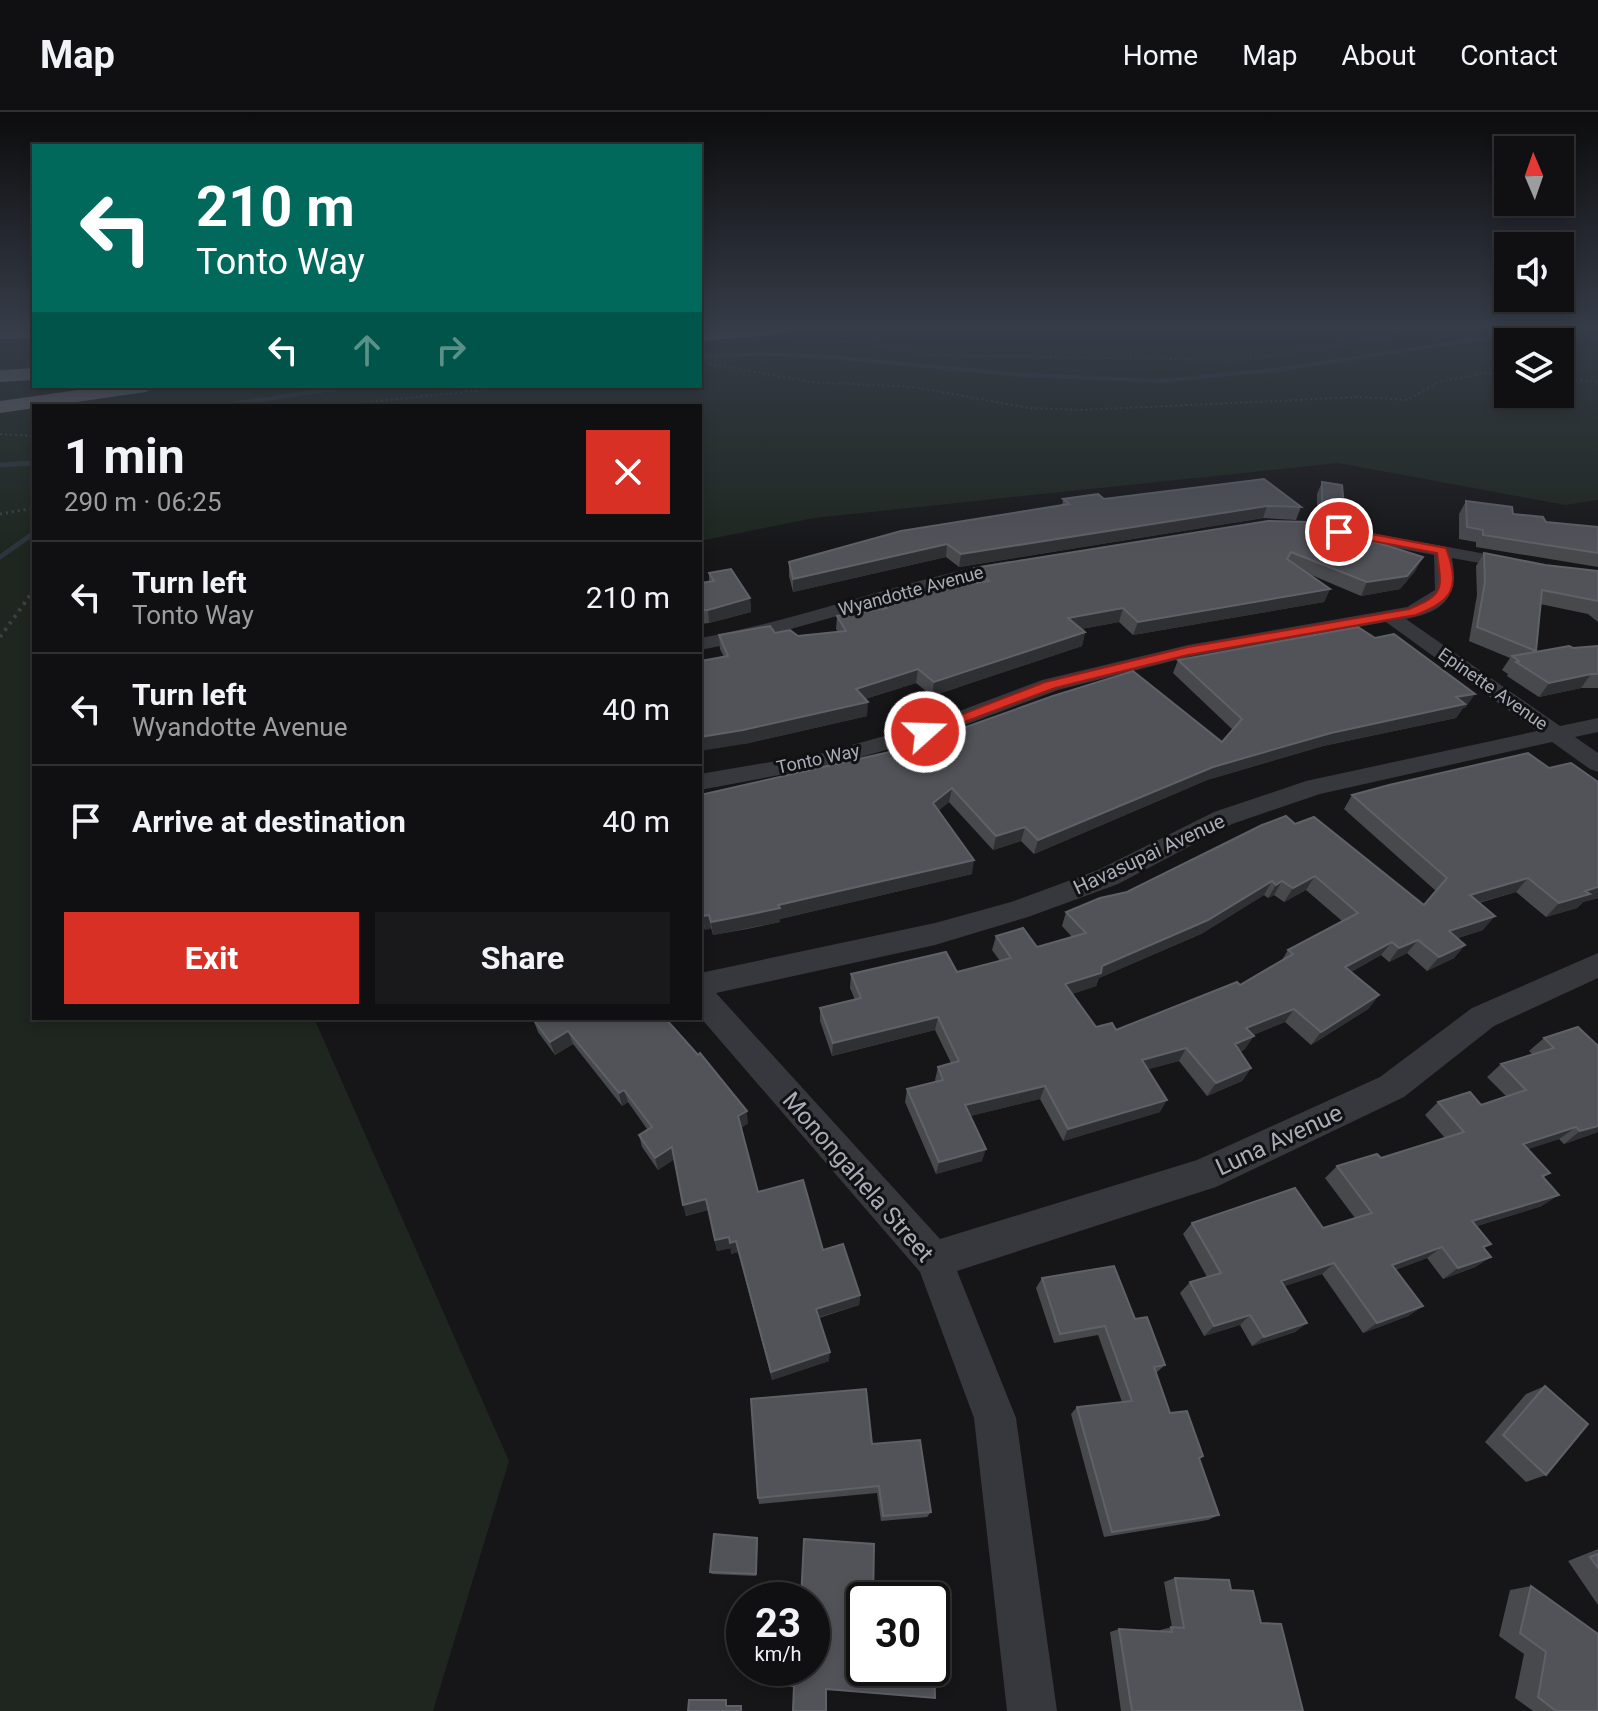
<!DOCTYPE html>
<meta charset="utf-8">
<style>
:root{--surface:#101012;--page:#19191b;--text:#f1f3f6;--muted:#9c9d9f;--line:#303032;--accent:#d93025}
body{margin:0;font-family:Roboto,sans-serif;background:var(--page);color:var(--text);height:100vh;display:flex;flex-direction:column;font-size:30px;white-space:nowrap}
*{box-sizing:border-box;margin:0}
p{font-size:26px;color:var(--muted)}
.icon{flex:none;width:44px;height:44px;fill:none;stroke:currentColor;stroke-width:2;stroke-linecap:round;stroke-linejoin:round}
.map{position:relative;flex:1;overflow:hidden}
.panel{position:absolute;left:32px;top:292px;width:670px;height:616px;display:flex;flex-direction:column;background:var(--surface);border-radius:0px;box-shadow:0 4px 12px #0003,0 0 0 2px var(--line)}
.panel>*{flex:none}
.hud{position:absolute;left:32px;top:32px;width:670px;height:244px;border-radius:0px;box-shadow:0 4px 12px #0003,0 0 0 2px var(--line);background:#00695c;color:#fff;overflow:hidden}
.needle{width:52px;rotate:358deg}
.tools{position:absolute;left:1494px;top:24px;display:grid;gap:16px}
.tools a{display:grid;place-items:center;width:80px;height:80px;border-radius:0px;background:var(--surface);box-shadow:0 4px 12px #0003,0 0 0 2px var(--line);font-size:40px}
.speed{position:absolute;left:726px;top:1470px;display:flex;gap:16px;font-size:40px;font-weight:700;text-align:center}
.speed>*{display:grid;place-content:center;width:104px;height:104px;border-radius:50%;background:var(--surface);box-shadow:0 4px 12px #0003,0 0 0 2px var(--line);line-height:1}
.speed small{font-size:20px;font-weight:400}
.speed .limit{border:4px solid #111;border-radius:12px;background:#fff;color:#111}
.pin{position:absolute;display:grid;place-items:center;width:68px;height:68px;color:#fff;margin:-34px;border:4px solid #fff;border-radius:50%;box-shadow:0 2px 8px #0007}
.me{position:absolute;width:88px;margin:-44px;rotate:70deg;stroke-linejoin:round;filter:drop-shadow(0 0 6px #0008)}
.turn{display:flex;align-items:center;gap:28px;height:168px;padding:0 32px;font-size:36px}
.turn .icon{width:104px;height:104px;stroke-width:2.5}
.turn b{display:block;font-size:56px;line-height:68px}
.lanes{display:flex;align-items:center;height:76px;padding:0 32px;background:#0003;justify-content:center;gap:40px;direction:ltr}
.lanes .off{opacity:.35}
.round{display:grid;place-items:center;flex:none;width:84px;height:84px;border-radius:0px;background:var(--page)}
.headline{display:flex;align-items:center;justify-content:space-between;height:136px;padding:0 32px}
h1{font-size:48px;font-weight:700;line-height:60px}
.action{display:flex;gap:16px;margin-top:auto;padding:16px 32px}
.action a{flex:1;height:92px;border-radius:0px;background:var(--accent);color:#fff;font-size:32px;font-weight:700;line-height:92px;text-align:center}
.action a+a{background:var(--page);color:var(--text)}
ul{padding:0;list-style:none}
li{display:flex;align-items:center;gap:24px;height:112px;padding:0 32px;border-top:2px solid var(--line)}
li div{flex:1}
li b{display:block;font-size:30px}
li em{font-style:normal}
header{display:flex;align-items:center;gap:48px;box-sizing:border-box;height:112px;padding:0 40px;background:var(--surface);border-bottom:2px solid var(--line)}
header strong{font-size:38px}
nav{display:flex;gap:44px;margin-inline-start:auto;font-size:28px}
.map>svg:first-child{display:block}
</style>
<header>
<strong>Map</strong>
<nav><a>Home</a><a>Map</a><a>About</a><a>Contact</a></nav>
</header>
<div class="map">
<svg width="1598" height="1599" viewBox="0 0 1598 1599">
<rect width="100%" height="100%" fill="#161618"/>
<!-- green -->
<path fill="#1e261f" fill-rule="evenodd" d="M0 217H34V274H700V217H1598V388L1565 393 1338 351 814 406 700 429V294H34V906H314L509 1349 433 1599H0ZM1508 230H1560V282H1508Z"/>
<g fill="none" stroke-linecap="round" stroke-linejoin="round">
<!-- stream-far1 -->
<g stroke="#2c353c" stroke-width="4">
<path d="M700 245 759 242 832 245 1022 263 1164 269 1273 258 1549 217"/>
<path d="M217 294 355 274"/>
</g>
<!-- stream -->
<g stroke="#2c353c" stroke-width="5">
<path d="M0 353 34 351"/>
<path d="M0 445 34 421"/>
</g>
<!-- path-far2 -->
<g stroke="#3d3f44" stroke-width="2" stroke-dasharray="2 3" stroke-linecap="butt">
<path d="M796 230 858 229 930 243 1239 248 1332 235 1414 217"/>
<path d="M723 240 711 252 811 270 914 275 1029 296 1080 298 1360 285 1407 288 1439 270 1485 261 1508 262"/>
<path d="M1560 267 1598 270"/>
<path d="M331 294 521 274"/>
<path d="M0 322 34 324"/>
</g>
<!-- path-far1 -->
<path stroke="#3d3f44" stroke-width="3" stroke-dasharray="2 4" stroke-linecap="butt" d="M0 402 34 396"/>
<!-- path -->
<path stroke="#3d3f44" stroke-width="4" stroke-dasharray="3 5" stroke-linecap="butt" d="M0 525 34 478"/>
<!-- minor -->
<g fill="#37383d" fill-rule="evenodd">
<path d="M1312 410 1524 449 1527 453 1518 458 1452 446C1459 485 1444 500 1406 507L1560 614 1598 606V620L1575 625 1598 641V660L1590 657 1552 630 1320 682 1232 712 1118 772 1028 805 935 833 716 881 940 1127 1197 1048 1380 965 1472 896 1598 841V866L1494 914 1404 985 1216 1075 957 1159 1016 1306 1057 1599H1007L974 1306 920 1160 700 905V861L935 811 1011 790 1098 758 1214 700 1306 669 1537 619 1386 510 1188 545 1058 578 933 625 832 653 700 678V662L823 641 917 615 1042 568 1188 533 1407 495 1435 478 1434 443 1306 419 1303 415Z"/>
<path d="M1009 449 1015 450 1018 454 1015 458 977 465 751 528 700 538V526C805 507 904 467 1009 449Z"/>
</g>
<!-- highway -->
<g fill="#63666e" fill-rule="evenodd">
<path d="M0 217H34V226L0 227Z"/>
<path d="M790 217 782 222 700 229V219Z"/>
<path d="M34 256V268L0 270V258Z"/>
<path d="M106 274H155L146 280 0 301V289Z"/>
</g>
</g>
<!-- wall -->
<g fill="#47494d" fill-rule="evenodd">
<path d="M1322 370 1344 394 1338 407 1317 403V382Z"/>
<path d="M1063 387 1301 395 1296 408 1263 406 959 455 946 445 793 480 789 464V450L1062 393Z"/>
<path d="M1466 389 1546 410 1598 415V455L1476 435V430L1459 427V402Z"/>
<path d="M1268 409 1416 458 1400 477 1361 484 1309 462 1330 477 1324 490 1133 523 1119 510 1081 517 1085 520 1082 534 932 584 916 571 865 587 867 604 744 632 724 545 720 537 719 523 775 521 798 524 838 520 836 517 837 504 879 497 880 486 975 471 973 469 975 456Z"/>
<path d="M1484 441 1545 453 1598 459V510L1588 502 1540 492 1535 540 1598 534V576H1581L1539 585 1507 564 1508 562 1502 558 1510 546 1469 529 1477 483 1476 454Z"/>
<path d="M709 461 750 486 751 500 709 511 700 512V471L709 470Z"/>
<path d="M1178 548 1466 595 1463 596 1456 606 1323 634 1207 668 1034 742 1021 729 993 738 949 690 939 698 972 762 780 807V810L747 817 713 823 711 816 705 818 700 801V683L1222 630 1233 618 1173 561Z"/>
<path d="M1549 656 1598 670V786L1583 790 1577 796 1546 805 1516 780 1479 791 1483 818 1458 826 1465 833 1454 846 1427 859 1407 841 1389 850 1381 843 1351 860 1379 883 1368 897 1311 933 1285 910 1253 923 1245 937 1240 940 1251 956 1242 969 1207 984 1179 949 1148 957 1160 1000 1063 1029 1040 987 970 1004 982 1049 936 1062 905 990 907 977 936 970 935 968 938 955 951 951 935 918 832 944 820 909V896L855 888 850 876 851 862 957 860 1000 849 992 838 996 824 1037 835 1072 825 1062 814 1066 800 1127 780 1295 712 1424 793 1436 779 1344 697 1352 683ZM1306 778 1342 809 1288 838 1282 848 1240 873 1116 918 1096 915 1072 882 1096 874 1099 866 1201 822 1264 783 1268 786 1274 783 1284 790Z"/>
<path d="M665 906 748 1011 741 1016 758 1080 823 1138 860 1183 859 1193 819 1206 829 1249 772 1268 738 1140 731 1142V1136L717 1139 708 1098 686 1104 674 1047 658 1058 642 1035 639 1023 647 1017 628 990 622 994 573 932 555 943 538 920 533 907Z"/>
<path d="M1578 915 1598 1020 1564 1032 1559 1027 1528 1037 1550 1061 1543 1066 1542 1094 1477 1114 1491 1132 1484 1136 1491 1145 1475 1155 1443 1167 1427 1146 1395 1158 1423 1194 1408 1204 1363 1221 1322 1162 1284 1174 1307 1211 1295 1220 1252 1234 1240 1213 1204 1224 1180 1181 1190 1170 1207 1165 1183 1122 1192 1111 1323 1116 1355 1106 1325 1066 1337 1054 1381 1046 1445 1026 1425 1003 1438 990 1481 993 1506 984 1487 965 1501 952 1532 942 1529 939 1544 926Z"/>
<path d="M1042 1166 1135 1207 1165 1253 1156 1261 1170 1301 1199 1347 1219 1403 1208 1408 1104 1425 1071 1302 1077 1295 1122 1290 1098 1223 1054 1231 1036 1176Z"/>
<path d="M1545 1274 1546 1363 1526 1370 1485 1330 1526 1282Z"/>
<path d="M872 1332 931 1400 927 1405 881 1409 877 1381 759 1392 758 1386Z"/>
<path d="M758 1428 756 1464 712 1462 710 1460Z"/>
<path d="M1598 1437V1493L1568 1449Z"/>
<path d="M1175 1466 1231 1478 1261 1511 1303 1599H1121L1110 1520 1119 1517 1161 1520 1160 1518 1172 1515 1164 1470Z"/>
<path d="M1531 1474 1598 1599H1533L1515 1586 1524 1542 1499 1524 1510 1478Z"/>
<path d="M864 1488 935 1586 782 1574 781 1573Z"/>
</g>
<!-- shaded-wall -->
<g fill="#2f3033">
<path d="M1267 394 1263 406 959 455 961 442Z"/>
<path d="M947 432 946 445 793 480V467Z"/>
<path d="M1423 445 1416 458 1400 477 1361 484 1367 470Z"/>
<path d="M1330 477 1324 490 1133 523 1138 510Z"/>
<path d="M750 486 751 500 709 511 708 498Z"/>
<path d="M1123 496 1119 510 1065 520 1068 506Z"/>
<path d="M1085 520 1082 534 932 584 934 570Z"/>
<path d="M918 557 916 571 855 590 856 577Z"/>
<path d="M1591 562 1581 576 1539 585 1549 571Z"/>
<path d="M1475 582 1466 595 1463 596 1456 606 1323 634 1207 668 1034 742 1038 728 1213 655 1456 585Z"/>
<path d="M868 590 867 604 744 632 700 639V625Z"/>
<path d="M952 676 949 690 931 704 933 691Z"/>
<path d="M1025 715 1021 729 993 738 996 724Z"/>
<path d="M974 748 972 762 780 807V810L713 823 711 810Z"/>
<path d="M1315 764 1306 778 1284 790 1293 776Z"/>
<path d="M1528 766 1516 780 1458 796 1470 783Z"/>
<path d="M1272 769 1264 783 1201 822 1099 866 1096 874 1061 886 1065 872Z"/>
<path d="M1282 769 1274 783 1268 786 1276 773Z"/>
<path d="M1598 775V786L1583 790 1577 796 1546 805 1559 791 1585 779Z"/>
<path d="M709 803 711 816 705 818 703 804Z"/>
<path d="M1495 804 1483 818 1437 833 1449 819Z"/>
<path d="M1418 828 1407 841 1389 850 1399 836Z"/>
<path d="M1392 830 1381 843 1335 869 1345 855Z"/>
<path d="M1465 833 1454 846 1427 859 1439 845Z"/>
<path d="M1379 883 1368 897 1311 933 1321 920Z"/>
<path d="M1294 897 1285 910 1238 929 1246 916Z"/>
<path d="M938 905 935 918 832 944 833 931Z"/>
<path d="M568 919 573 932 555 943 550 930Z"/>
<path d="M1254 924 1245 937 1227 945 1235 932Z"/>
<path d="M1186 936 1179 949 1135 961 1142 948Z"/>
<path d="M1251 956 1242 969 1207 984 1216 971Z"/>
<path d="M1045 974 1040 987 962 1006 965 993Z"/>
<path d="M624 978 628 990 622 994 619 981Z"/>
<path d="M1167 988 1160 1000 1063 1029 1068 1017Z"/>
<path d="M747 999 748 1011 740 1017 738 1004Z"/>
<path d="M1598 1014V1020L1564 1032 1580 1019Z"/>
<path d="M1576 1015 1559 1027 1507 1044 1523 1032Z"/>
<path d="M672 1035 675 1047 658 1058 655 1046Z"/>
<path d="M986 1037 982 1049 936 1062 939 1050Z"/>
<path d="M1559 1083 1542 1094 1457 1120 1472 1109Z"/>
<path d="M706 1087 708 1098 686 1104 683 1093Z"/>
<path d="M729 1125 731 1136 717 1139 715 1128Z"/>
<path d="M736 1129 738 1140 731 1142 730 1131Z"/>
<path d="M1442 1135 1427 1146 1378 1164 1392 1153Z"/>
<path d="M1491 1145 1475 1155 1443 1167 1458 1156Z"/>
<path d="M1334 1151 1322 1162 1270 1179 1281 1169Z"/>
<path d="M860 1183 859 1193 816 1206V1197Z"/>
<path d="M1423 1194 1408 1204 1363 1221 1377 1211Z"/>
<path d="M1250 1203 1240 1213 1204 1224 1214 1214Z"/>
<path d="M1307 1211 1295 1220 1252 1234 1264 1225Z"/>
<path d="M830 1240 829 1249 772 1268 771 1260Z"/>
</g>
<!-- building -->
<g fill="#525359" stroke="#5f6168" stroke-width="2" fill-rule="evenodd">
<path d="M1264 367 1301 395 1267 394 961 442 947 432 793 467 789 450 901 419 1069 392 1063 387 1098 382 1104 387Z"/>
<path d="M1322 370 1342 373 1344 394 1322 391Z"/>
<path d="M1466 389 1512 395 1513 402 1543 405 1546 410 1598 415V441L1483 423V418L1467 415Z"/>
<path d="M1268 409 1312 410 1423 445 1407 464 1367 470 1291 440 1287 447 1330 477 1138 510 1123 496 1068 506 1085 520 934 570 918 557 856 577 868 590 743 618 700 625V549L728 544 719 523 770 514 775 521 790 518 798 524 846 519 837 504 887 496 880 486 989 469 975 456 980 455Z"/>
<path d="M1484 441 1545 453 1598 459V489L1542 478 1536 539 1477 515 1485 470Z"/>
<path d="M731 457 750 486 708 498H700V471L714 469 709 461Z"/>
<path d="M1358 515 1375 526 1394 522 1475 582 1456 585 1465 592 1331 621 1213 655 1038 728 1025 715 996 724 952 676 933 691 974 748 778 793 780 796 747 803 711 810 709 803 703 804 700 794V683L907 636 1053 584 1133 559 1222 630 1242 607 1178 548Z"/>
<path d="M1569 534 1573 536 1598 534V562H1591L1549 571 1516 550 1519 549 1512 544Z"/>
<path d="M1528 641 1549 656 1571 651 1598 670V775L1585 779 1590 782 1559 791 1528 766 1470 783 1495 804 1449 819 1465 833 1439 845 1418 828 1399 836 1392 830 1345 855 1379 883 1321 920 1294 897 1246 916 1254 924 1235 932 1251 956 1216 971 1186 936 1142 948 1167 988 1068 1017 1045 974 965 993 986 1037 939 1050 907 977 943 968 938 955 959 949 938 905 833 931 820 896 861 886 851 862 946 840 957 860 1011 846 996 824 1023 816 1037 835 1086 821 1066 800 1100 786 1127 780 1262 713 1286 704 1295 712 1314 705 1424 793 1447 766 1352 683 1389 673ZM1315 764 1358 801 1288 838 1293 842 1240 873 1237 870 1116 918 1112 911 1096 915 1065 872 1101 861 1102 854 1208 808 1272 769 1276 773 1282 769 1293 776Z"/>
<path d="M534 906H665L698 943 700 941 747 999 738 1004 758 1080 803 1068 823 1138 843 1132 860 1183 816 1197 830 1240 771 1260 736 1129 730 1131 729 1125 715 1128 706 1087 683 1093 672 1035 655 1046 639 1023 652 1015 624 978 619 981 568 919 550 930 533 907Z"/>
<path d="M1578 915 1598 934V1014L1580 1019 1576 1015 1523 1032 1550 1061 1542 1064 1559 1083 1472 1109 1491 1132 1483 1135 1491 1145 1458 1156 1442 1135 1392 1153 1423 1194 1377 1211 1334 1151 1281 1169 1307 1211 1264 1225 1250 1203 1214 1214 1190 1170 1221 1161 1192 1111 1295 1076 1323 1116 1372 1101 1337 1054 1377 1042 1381 1046 1464 1020 1438 990 1470 980 1481 993 1526 978 1501 952 1554 936 1544 926Z"/>
<path d="M1114 1154 1135 1207 1147 1205 1165 1253 1154 1255 1170 1301 1187 1299 1203 1344 1199 1346 1219 1403 1112 1420 1077 1295 1132 1289 1105 1214 1060 1222 1042 1166Z"/>
<path d="M1545 1274 1588 1312 1546 1363 1503 1323Z"/>
<path d="M866 1277 872 1332 920 1328 931 1400 883 1404 879 1374 758 1386 751 1287Z"/>
<path d="M714 1422 757 1426 756 1462 710 1460Z"/>
<path d="M804 1427 874 1432 873 1488H864V1556H932L933 1501 935 1586 826 1577V1599H793L794 1574 781 1573 782 1556H812V1488H801Z"/>
<path d="M1598 1442V1456L1590 1445Z"/>
<path d="M1175 1466 1229 1468 1231 1478 1253 1479 1261 1511 1281 1512 1303 1599H1132L1119 1517 1172 1520 1171 1515 1184 1516Z"/>
<path d="M1531 1474 1598 1522V1599H1556L1538 1585 1546 1540 1520 1521Z"/>
<path d="M689 1588H726V1594H741V1599H688Z"/>
</g>
<!-- sky -->
<linearGradient id="sky" x2="0" y2="1"><stop stop-color="#0c0c0d"/><stop offset="0.49" stop-color="#363c48"/><stop offset="1" stop-color="#363c48" stop-opacity="0"/></linearGradient>
<rect width="1598" height="441" fill="url(#sky)"/>
<!-- route -->
<path fill="#d93025" stroke="#8d1f18" stroke-width="2" d="M1339 416 1446 436C1461 476 1453 488 1416 503L1188 543 1055 576 930 623 925 624 917 620 1045 570 1188 535 1409 497C1445 482 1442 478 1437 441L1335 422V417Z"/>
<g text-anchor="middle" stroke-width="6" stroke-linejoin="round" paint-order="stroke">
<!-- far-street labels -->
<g font-size="18" fill="#a8adb8" stroke="#111113">
<text transform="translate(911 479) rotate(-15)" y="6">Wyandotte Avenue</text>
<text transform="translate(1493 577) rotate(35)" y="6">Epinette Avenue</text>
<text transform="translate(818 647) rotate(-12)" y="6">Tonto Way</text>
</g>
<!-- street labels -->
<g font-size="20" fill="#a8adb8" stroke="#111113">
<text transform="translate(1149 742) rotate(-25)" y="7">Havasupai Avenue</text>
</g>
<!-- near-street labels -->
<g font-size="24" fill="#a8adb8" stroke="#111113">
<text transform="translate(1279 1028) rotate(-25)" y="8">Luna Avenue</text>
<text transform="translate(858 1065) rotate(49)" y="8">Monongahela Street</text>
</g>
</g>
</svg>
<div class="tools">
<a><svg class="needle" viewBox="-14 -14 28 28"><path d="M0-13l5 13h-10z" fill="#e53935"/><path d="M0 13l5-13h-10z" fill="#9c9d9f"/></svg></a>
<a><svg class="icon" aria-label="sound" viewBox="0 0 24 24"><path d="M4 9h4l5-4v14l-5-4H4zM17 9q2 3 0 6"/></svg></a>
<a><svg class="icon" aria-label="layers" viewBox="0 0 24 24"><path d="M12 4l9 5-9 5-9-5zM3 14l9 5 9-5"/></svg></a>
</div>
<div class="speed"><div>23<small>km/h</small></div><div class="limit">30</div></div>
<div class="pin" style="left:1339px;top:420px;background:#d93025"><svg class="icon" aria-label="arrive" viewBox="0 0 24 24"><path d="M6 21V4h12l-3 4 3 4H6"/></svg></div>
<svg class="me" style="left:925px;top:620px" viewBox="-20 -20 40 40"><circle r="17" fill="#d93025" stroke="#fff" stroke-width="3"/><path d="M0-11L8 9 0 5-8 9z" fill="#fff"/></svg>
<div class="hud">
<div class="turn"><svg class="icon" aria-label="left" viewBox="0 0 24 24"><path d="M17 20v-9H6M10 6l-5 5 5 5"/></svg><div><b>210 m</b>Tonto Way</div></div>
<div class="lanes"><svg class="icon" aria-label="left" viewBox="0 0 24 24"><path d="M17 20v-9H6M10 6l-5 5 5 5"/></svg><svg class="icon off" aria-label="ahead" viewBox="0 0 24 24"><path d="M12 20V5M6 11l6-6 6 6"/></svg><svg class="icon off" aria-label="right" viewBox="0 0 24 24"><path d="M7 20v-9h11M14 6l5 5-5 5"/></svg></div>
</div>
<section class="panel">
<div class="headline"><div><h1>1 min</h1><p>290 m · 06:25</p></div><a class="round" style="background:#d93025;color:#fff"><svg class="icon" aria-label="close" viewBox="0 0 24 24"><path d="M6 6l12 12M18 6L6 18"/></svg></a></div>
<ul>
<li><svg class="icon" aria-label="left" viewBox="0 0 24 24"><path d="M17 20v-9H6M10 6l-5 5 5 5"/></svg><div><b>Turn left</b><p>Tonto Way</p></div><em>210 m</em></li>
<li><svg class="icon" aria-label="left" viewBox="0 0 24 24"><path d="M17 20v-9H6M10 6l-5 5 5 5"/></svg><div><b>Turn left</b><p>Wyandotte Avenue</p></div><em>40 m</em></li>
<li><svg class="icon" aria-label="arrive" viewBox="0 0 24 24"><path d="M6 21V4h12l-3 4 3 4H6"/></svg><div><b>Arrive at destination</b></div><em>40 m</em></li>
</ul>
<div class="action"><a>Exit</a><a>Share</a></div>
</section>
</div>
